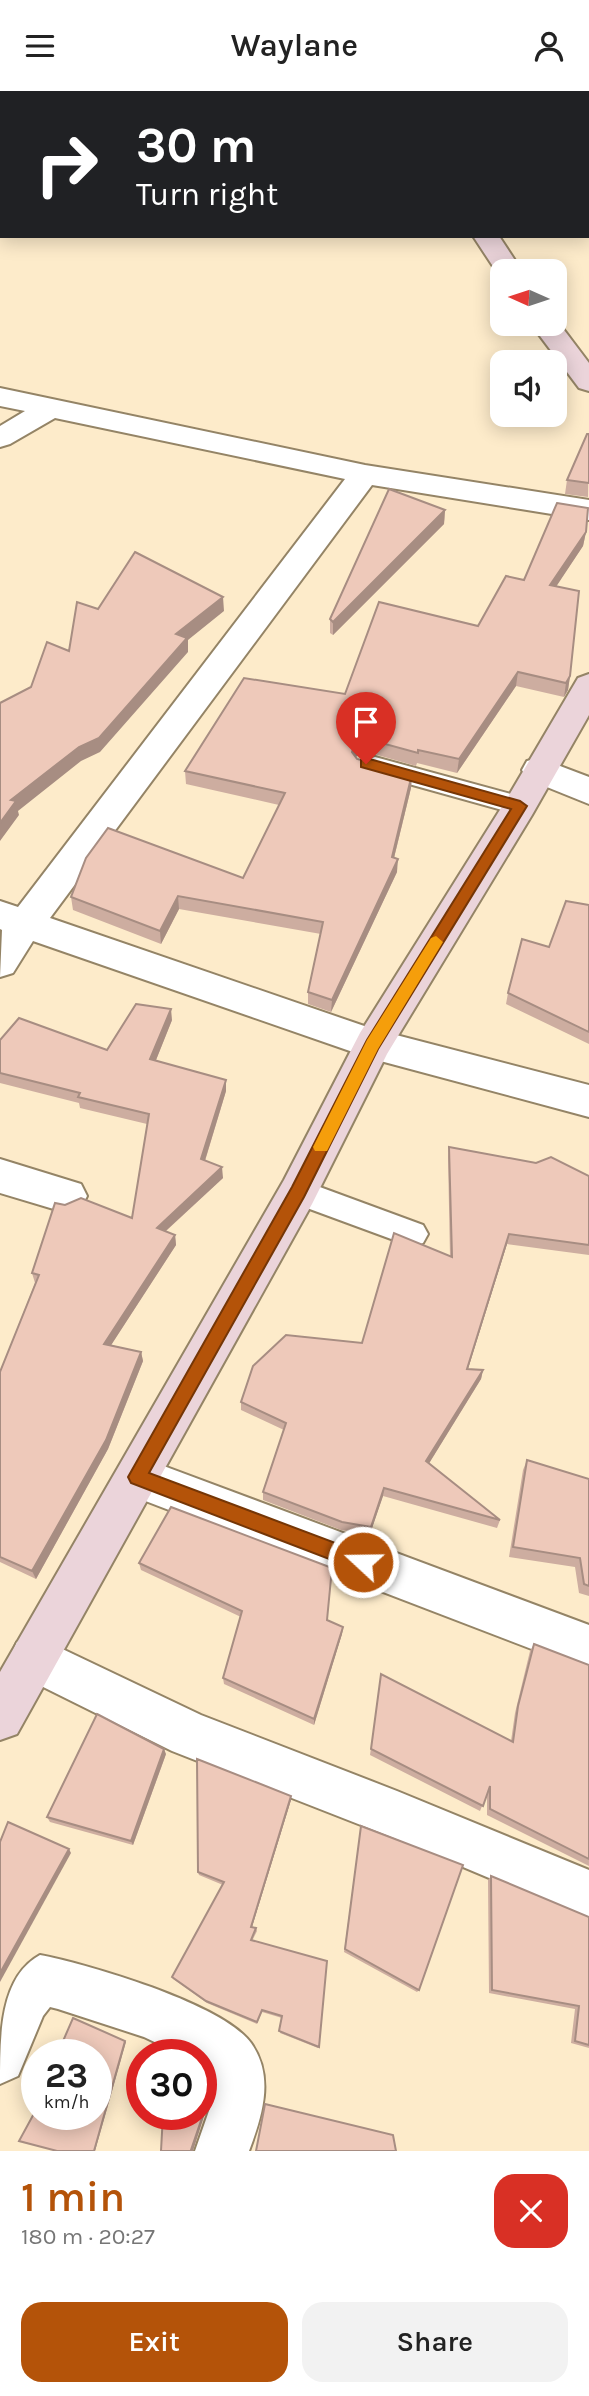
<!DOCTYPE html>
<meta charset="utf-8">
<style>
:root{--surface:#fff;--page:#f2f2f2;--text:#222;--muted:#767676;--accent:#b45309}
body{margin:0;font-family:Karla,sans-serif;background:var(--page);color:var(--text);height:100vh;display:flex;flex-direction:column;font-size:26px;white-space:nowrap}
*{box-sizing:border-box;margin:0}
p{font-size:23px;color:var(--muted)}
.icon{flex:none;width:38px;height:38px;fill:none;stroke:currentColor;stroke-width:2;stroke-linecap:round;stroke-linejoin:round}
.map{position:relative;height:2060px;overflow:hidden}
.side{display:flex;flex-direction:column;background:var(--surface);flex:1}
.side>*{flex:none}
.top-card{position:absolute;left:0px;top:0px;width:590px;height:147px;box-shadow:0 4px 18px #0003;background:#202124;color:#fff;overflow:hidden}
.needle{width:46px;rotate:273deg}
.controls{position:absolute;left:490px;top:168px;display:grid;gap:14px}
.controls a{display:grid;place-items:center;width:77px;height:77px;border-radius:14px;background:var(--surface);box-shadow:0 4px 18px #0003;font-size:35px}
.speed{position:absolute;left:21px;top:1948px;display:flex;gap:14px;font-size:35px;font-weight:700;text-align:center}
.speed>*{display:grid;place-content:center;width:91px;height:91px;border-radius:50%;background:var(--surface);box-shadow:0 4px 18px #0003;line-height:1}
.speed small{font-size:18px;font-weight:400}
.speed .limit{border:10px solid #d22;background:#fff;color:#111}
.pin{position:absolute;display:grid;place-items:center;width:60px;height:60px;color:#fff;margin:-72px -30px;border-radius:50% 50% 50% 0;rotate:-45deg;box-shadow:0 0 7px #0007}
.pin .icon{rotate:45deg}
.me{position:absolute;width:77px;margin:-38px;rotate:291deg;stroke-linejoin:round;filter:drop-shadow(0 0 5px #0008)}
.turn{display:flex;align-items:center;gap:24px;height:147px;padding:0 21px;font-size:32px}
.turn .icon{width:91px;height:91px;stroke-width:2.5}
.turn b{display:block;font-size:49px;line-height:60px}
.round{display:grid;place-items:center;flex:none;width:74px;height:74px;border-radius:21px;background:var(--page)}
.overview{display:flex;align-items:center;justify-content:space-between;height:119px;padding:0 21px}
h1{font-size:42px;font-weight:600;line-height:52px;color:var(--accent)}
.action{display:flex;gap:14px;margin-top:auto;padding:14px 21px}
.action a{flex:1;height:80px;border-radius:21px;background:var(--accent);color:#fff;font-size:28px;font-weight:600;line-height:80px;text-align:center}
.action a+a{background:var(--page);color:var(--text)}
header{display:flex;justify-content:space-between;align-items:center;height:91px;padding:0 21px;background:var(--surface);font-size:32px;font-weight:600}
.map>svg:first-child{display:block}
</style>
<header><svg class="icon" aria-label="menu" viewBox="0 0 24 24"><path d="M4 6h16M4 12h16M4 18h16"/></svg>Waylane<svg class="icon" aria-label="person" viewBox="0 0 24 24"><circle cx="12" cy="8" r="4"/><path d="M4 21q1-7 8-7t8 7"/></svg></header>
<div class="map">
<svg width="589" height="2060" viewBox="0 0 589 2060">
<rect width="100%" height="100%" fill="#fdebca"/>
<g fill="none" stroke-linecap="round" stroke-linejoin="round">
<!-- lane casing -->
<g stroke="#948466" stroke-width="4">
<g id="lane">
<path d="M375 666 529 708 532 715 529 722 520 724 366 681 363 675 366 669Z"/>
<path d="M298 1088 423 1134 428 1143 423 1152 413 1156 288 1110 284 1101 288 1092Z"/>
</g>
</g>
<!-- street casing -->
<g stroke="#948466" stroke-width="4">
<g id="street">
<path d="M0 297 365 374 589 409V429L372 394 50 827 373 938 589 994V1026L373 968 33 850 13 882 0 886 2 839 0 838V810L18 816 345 388 55 327 10 353 0 356V335L25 320 0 315Z"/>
<path d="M539 667 589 686V713L527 688 522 679 527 670Z"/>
<path d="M0 1068 81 1093 87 1105 81 1117 67 1122 0 1102Z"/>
<path d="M137 1365 589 1534V1580L122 1401 115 1386 122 1371Z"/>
<path d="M33 1544 201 1624 397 1700 589 1779V1829L394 1747 172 1660 17 1583 10 1567 17 1551Z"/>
<path d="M40 1864C88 1873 223 1913 251 1952 275 1986 262 2025 249 2060H195L210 2017 212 1986 201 1976V1964H182L144 1946 58 1918 50 1916 43 1925 18 1985 0 1993C0 1943 0 1886 40 1864Z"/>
</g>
</g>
<!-- secondary casing -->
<g stroke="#948466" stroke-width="4">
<g id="secondary">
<path d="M353 0H377L378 2H354Z"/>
<path d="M473 145H499L522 180H502V186H500Z"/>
<path d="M555 227 589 272V300L579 297 531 233H555Z"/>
<path d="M589 583V624L532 724 387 963 312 1113 17 1643 0 1649V1581L284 1089 360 942 508 706 578 587Z"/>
</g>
</g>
<!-- lane -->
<use href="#lane" fill="#fff" fill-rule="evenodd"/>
<!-- street -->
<use href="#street" fill="#fff" fill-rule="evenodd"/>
<!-- secondary -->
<use href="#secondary" fill="#ebd4da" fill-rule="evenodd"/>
</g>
<!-- wall -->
<g fill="#cdada0">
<path d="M589 343 588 406 565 403 567 389Z"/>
<path d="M445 419 444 433 333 544 330 542V528Z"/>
<path d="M586 441 583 455 556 495 570 585 568 599 564 606 516 595 457 682 417 672 416 675 367 661 355 666 357 668 412 683 411 697 394 767 397 781 331 921 308 913V901L321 843 179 818 161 853 73 819 71 806 243 787 279 714 186 693 185 680 345 603 478 535 524 489Z"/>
<path d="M589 814V964V953L506 913 508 902 549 856Z"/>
<path d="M172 929 156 969 226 1000 205 1070 223 1087 166 1140 175 1144 176 1154 111 1254 141 1261 143 1270 108 1358 36 1488 0 1471V1281L35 1192 32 1182 65 1114 132 1127 147 1033 80 1017 79 1012 0 992V949L107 959Z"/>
<path d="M449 1056 589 1085V1164L507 1153 468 1278 483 1279 481 1288 429 1372 500 1429 497 1437 383 1405 370 1443 341 1439 263 1409V1401L284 1339 241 1319V1311L362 1252 450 1166 448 1066Z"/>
<path d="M527 1369 589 1388V1505L579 1502 575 1476 509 1466 523 1379Z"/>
<path d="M139 1472 327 1529 343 1536 342 1543 314 1634 224 1593 223 1587 241 1526 141 1479Z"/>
<path d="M534 1553 589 1574V1775L487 1724V1703L480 1720 370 1664 381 1583 511 1650 515 1622 530 1560Z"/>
<path d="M166 1663 133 1754 50 1731 47 1726Z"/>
<path d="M291 1705V1709L252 1836 256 1837 257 1840 252 1850 327 1870 318 1957 280 1942 282 1927 262 1921 257 1933 207 1912 173 1888 172 1886 223 1794 199 1784 198 1781Z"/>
<path d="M361 1735 419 1899 417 1901 344 1861Z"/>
<path d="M491 1785 589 1826V1957L571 1952 575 1918 489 1902 488 1789Z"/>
</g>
<!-- shaded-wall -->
<g fill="#a78d82">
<path d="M261 0H271L270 2H260Z"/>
<path d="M445 419 444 433 333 544V531Z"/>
<path d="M586 441 583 455 548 508 550 494Z"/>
<path d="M223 506 224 520 188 549V561L100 661 81 670 18 720 19 724 0 750V732L11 709 176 543Z"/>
<path d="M518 581 516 595 457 682 459 668Z"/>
<path d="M570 585 568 599 564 606 566 592Z"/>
<path d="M367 648V661L355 666 352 661 355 652Z"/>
<path d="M412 683 411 697 391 779 392 766Z"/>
<path d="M398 768 397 781 331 921 332 909Z"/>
<path d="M178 805 179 818 161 853 160 840Z"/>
<path d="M171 918 172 929 152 979 150 968Z"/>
<path d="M226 989V1000L202 1079 201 1068Z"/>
<path d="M222 1076 223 1087 158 1147 157 1137Z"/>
<path d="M509 1143 507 1153 465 1287 467 1278Z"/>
<path d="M175 1144 176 1154 106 1262 104 1253Z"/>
<path d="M141 1261 143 1270 108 1358 36 1488 32 1480Z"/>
<path d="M483 1279 481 1288 425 1379 426 1370Z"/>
<path d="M384 1397 383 1405 370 1443 371 1436Z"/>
<path d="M343 1536 342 1543 314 1634V1628Z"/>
<path d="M164 1658 166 1663 133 1754 131 1750Z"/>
<path d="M291 1705V1709L251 1839V1836Z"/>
<path d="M69 1758 71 1762 0 1891V1882Z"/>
<path d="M125 1950 126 1951 95 2060H94Z"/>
<path d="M207 1999 208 2000 207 2016 193 2060H192L191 2059Z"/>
</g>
<!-- building -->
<g fill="#eec9ba" stroke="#a78d82" stroke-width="2">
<path d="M145 0H261L260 2H145Z"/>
<path d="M435 0H589V38L588 39V2H436Z"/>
<path d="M588 51 589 55V84H588Z"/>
<path d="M587 343H589V392L567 389Z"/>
<path d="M389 398 445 419 333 531 330 528Z"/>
<path d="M557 412 588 417 586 441 550 494 579 500 570 585 566 592 518 581 459 668 418 659V662L367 648 355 652 352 661 357 668 412 683 392 766 398 768 332 909 308 901 323 831 178 805 160 840 71 806 86 767 108 737 243 787 285 702 185 680 244 587 345 603 379 511 478 535 506 485 524 489Z"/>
<path d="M135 461 223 506 176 543 187 547 99 647 79 656 11 709 16 710 0 732V612L31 596 47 551 69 560 77 511 98 518Z"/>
<path d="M566 810 589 814V941L508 902 522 848 549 856Z"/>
<path d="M136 913 171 918 150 968 226 989 201 1068 222 1076 157 1137 175 1144 104 1253 141 1261 106 1349 32 1480 0 1466V1281L39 1184 32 1182 55 1112 65 1114 81 1107 132 1127 149 1023 78 1006 80 1002 0 982V949L19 927 107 959Z"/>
<path d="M449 1056 536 1072 551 1066 589 1085V1154L509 1143 467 1278 483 1279 426 1370 500 1429 384 1397 371 1436 342 1431 263 1401 286 1332 241 1311 253 1275 286 1244 362 1252 394 1142 452 1166Z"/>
<path d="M527 1369 589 1388V1495L584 1493 580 1467 513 1456Z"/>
<path d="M171 1416 332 1477 327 1529 343 1536 314 1628 223 1587 242 1520 139 1472Z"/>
<path d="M534 1553 589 1574V1768L490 1718V1695L483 1715 371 1658 381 1583 513 1651 518 1615Z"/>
<path d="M97 1623 164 1658 131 1750 47 1726Z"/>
<path d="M197 1668 291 1705 251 1836 256 1837 251 1849 327 1870 319 1956 279 1940 282 1925 262 1919 257 1931 206 1910 172 1886 224 1791 198 1781Z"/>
<path d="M8 1731 69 1758 0 1882V1751Z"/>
<path d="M361 1735 463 1774 419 1899 345 1858Z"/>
<path d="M491 1785 589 1826V1954L575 1950 579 1915 492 1899Z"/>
<path d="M73 1927 125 1950 94 2060H57L19 2050 37 2017V2023H96V1964H57Z"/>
<path d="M201 1998 207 1999 206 2015 191 2059 192 2060H161L163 2023H201Z"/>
<path d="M265 2013 393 2044 396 2060H256Z"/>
</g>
<!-- route -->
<path fill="#b45309" stroke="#753606" stroke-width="2" d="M366 667 520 710 527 715 378 958 304 1106 149 1382 370 1465 373 1471 370 1478 363 1481 131 1392 128 1386 292 1096 367 949 511 718 361 676V669Z"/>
<!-- slow -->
<path fill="#f59e0b" d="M436 845 443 851 378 958 327 1060H315L313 1056 367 949 431 847Z"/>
</svg>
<div class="controls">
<a><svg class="needle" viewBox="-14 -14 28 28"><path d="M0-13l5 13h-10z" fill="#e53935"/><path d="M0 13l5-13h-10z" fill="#767676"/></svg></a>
<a><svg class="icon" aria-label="sound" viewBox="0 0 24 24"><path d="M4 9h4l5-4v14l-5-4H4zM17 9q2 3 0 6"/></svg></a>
</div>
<div class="speed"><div>23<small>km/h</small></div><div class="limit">30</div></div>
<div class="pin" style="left:366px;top:673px;background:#d93025"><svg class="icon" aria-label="arrive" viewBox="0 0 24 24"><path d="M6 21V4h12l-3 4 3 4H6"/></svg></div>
<svg class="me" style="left:363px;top:1471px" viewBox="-20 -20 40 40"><circle r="17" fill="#b45309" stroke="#fff" stroke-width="3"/><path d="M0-11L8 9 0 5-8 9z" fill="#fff"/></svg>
<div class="top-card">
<div class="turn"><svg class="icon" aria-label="right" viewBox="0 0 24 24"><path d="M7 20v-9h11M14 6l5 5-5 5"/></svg><div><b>30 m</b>Turn right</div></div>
</div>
</div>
<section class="side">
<div class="overview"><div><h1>1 min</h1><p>180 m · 20:27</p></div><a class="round" style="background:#d93025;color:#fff"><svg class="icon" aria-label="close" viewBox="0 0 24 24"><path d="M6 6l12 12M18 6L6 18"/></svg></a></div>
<div class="action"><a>Exit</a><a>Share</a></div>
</section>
